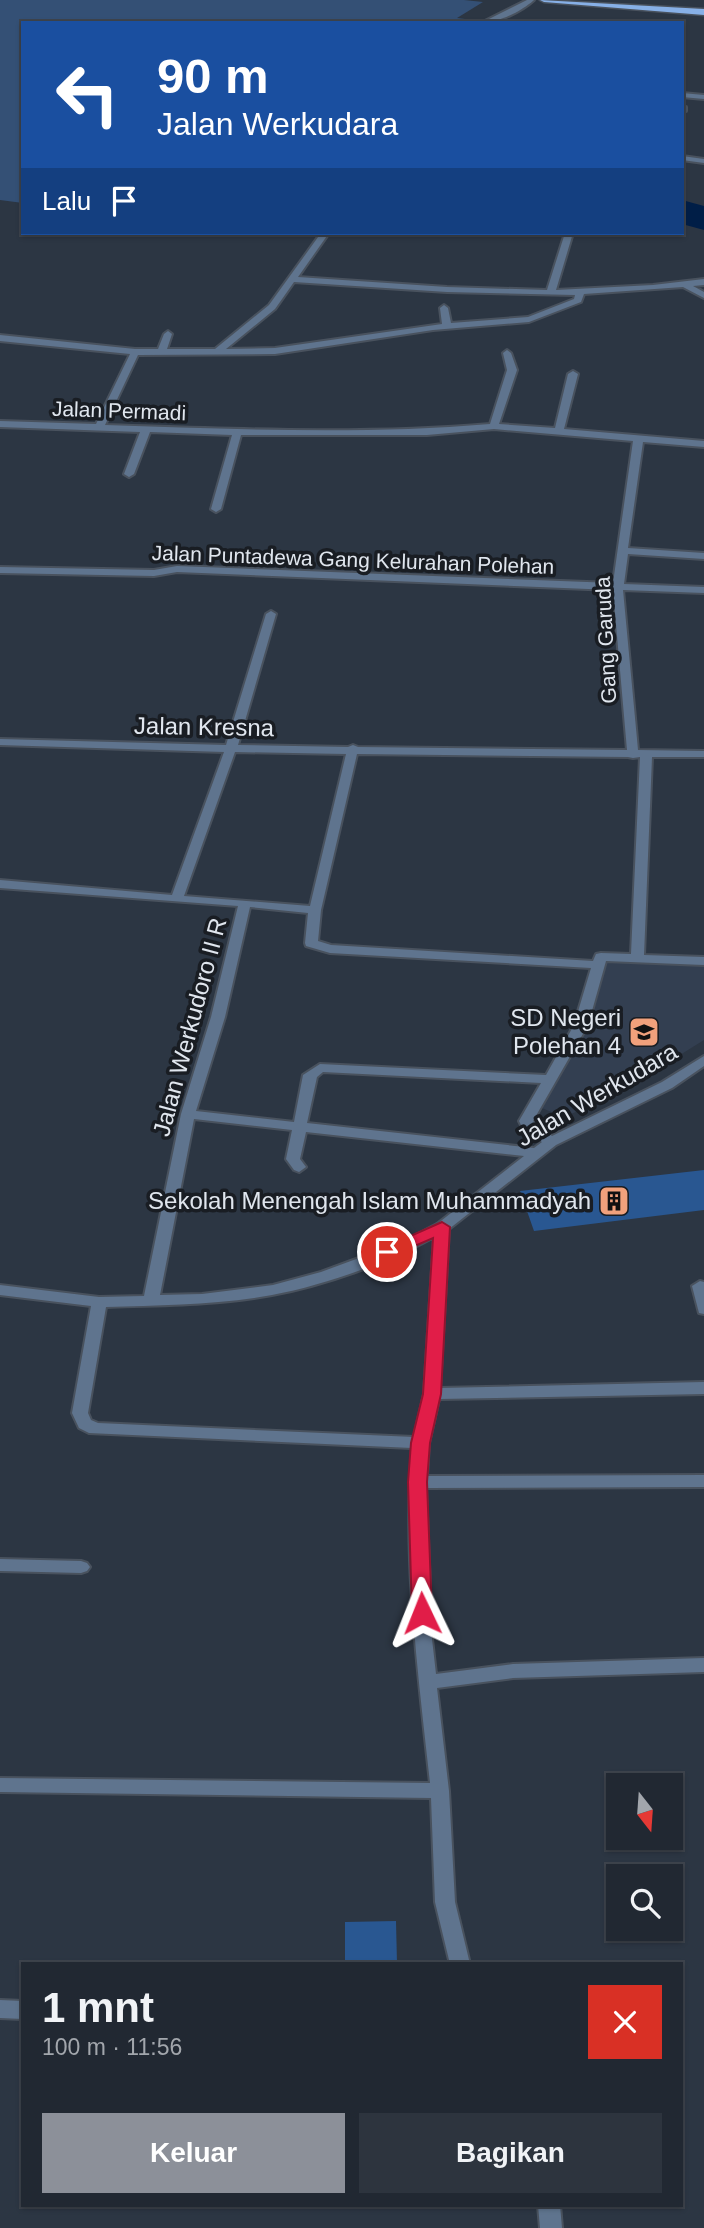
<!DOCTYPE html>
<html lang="id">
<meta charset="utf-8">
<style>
:root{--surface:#212832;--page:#2d343e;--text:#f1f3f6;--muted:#a2a6ac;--line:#3e444d;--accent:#8c9099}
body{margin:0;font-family:Arial,sans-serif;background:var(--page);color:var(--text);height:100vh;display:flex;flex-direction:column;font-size:26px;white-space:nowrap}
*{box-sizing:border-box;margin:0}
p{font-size:23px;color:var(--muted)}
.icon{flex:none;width:38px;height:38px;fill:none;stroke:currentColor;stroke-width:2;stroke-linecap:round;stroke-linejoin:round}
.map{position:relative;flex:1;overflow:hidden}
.details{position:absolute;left:21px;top:1962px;width:662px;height:245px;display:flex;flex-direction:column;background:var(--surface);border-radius:0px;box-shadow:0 2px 5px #0004,0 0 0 2px var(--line)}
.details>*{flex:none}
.guide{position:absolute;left:21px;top:21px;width:663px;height:214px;border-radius:0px;box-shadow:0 2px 5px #0004,0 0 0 2px var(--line);background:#1a4fa0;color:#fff;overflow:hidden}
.needle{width:46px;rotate:163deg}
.controls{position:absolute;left:606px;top:1773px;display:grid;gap:14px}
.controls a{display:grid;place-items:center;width:77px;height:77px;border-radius:0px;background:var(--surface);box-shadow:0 2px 5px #0004,0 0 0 2px var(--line);font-size:35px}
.pin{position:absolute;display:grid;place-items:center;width:60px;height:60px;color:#fff;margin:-30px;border:4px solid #fff;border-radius:50%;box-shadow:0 2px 7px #0007}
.me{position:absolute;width:77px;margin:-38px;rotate:358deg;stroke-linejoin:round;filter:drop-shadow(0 0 5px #0008)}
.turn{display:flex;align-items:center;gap:24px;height:147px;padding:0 21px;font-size:32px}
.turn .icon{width:91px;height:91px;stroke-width:2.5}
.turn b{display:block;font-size:49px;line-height:60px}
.then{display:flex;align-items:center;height:66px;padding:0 21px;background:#0003;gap:14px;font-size:26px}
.round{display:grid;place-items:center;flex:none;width:74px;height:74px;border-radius:0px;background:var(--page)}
.summary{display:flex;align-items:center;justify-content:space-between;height:119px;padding:0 21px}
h1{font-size:42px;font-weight:600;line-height:52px}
.cta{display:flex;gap:14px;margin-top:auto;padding:14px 21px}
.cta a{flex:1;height:80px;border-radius:0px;background:var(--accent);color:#fff;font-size:28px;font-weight:600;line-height:80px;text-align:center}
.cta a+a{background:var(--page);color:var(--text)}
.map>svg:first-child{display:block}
</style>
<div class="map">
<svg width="704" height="2228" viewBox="0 0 704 2228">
<rect width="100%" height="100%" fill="#2c3643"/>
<!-- built -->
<path fill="#333f51" d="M607 961 704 964V1040L609 1099 563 1117 542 1108 588 1023Z"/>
<!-- green -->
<path fill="#345075" d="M0 0H464L483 2 457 18 489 22 23 23V203L0 200Z"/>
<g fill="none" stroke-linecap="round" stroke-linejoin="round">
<!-- river -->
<path fill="#001e47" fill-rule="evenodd" d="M682 200 704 206V230L682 224Z"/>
</g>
<!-- building -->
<g fill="#295791">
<path d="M704 1170V1210L534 1231 520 1191Z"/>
<path d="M396 1921 397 1964H345V1922Z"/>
</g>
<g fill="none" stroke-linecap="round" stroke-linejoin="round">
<!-- street casing -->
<g stroke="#49525e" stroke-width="4">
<g id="street">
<path d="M527 0H534C522 11 498 23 481 23Z"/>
<path d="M682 93 704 95V99L682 97Z"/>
<rect x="682" y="107" width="4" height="4"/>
<path d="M682 156 704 159V163L682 160Z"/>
<path d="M321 233H329L298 277 447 287 547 290 565 233H573L556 290 653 285 704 279V285L693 286 704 292V298L683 287 584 294 581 302 529 322 433 330 275 354 138 355 105 425C233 429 362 435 490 424L507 370 503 353 507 350 511 353 517 370 499 424 555 428 568 374 573 371 578 374 564 429 704 441V447L643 442 628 548 704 553V559L628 554 624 584 704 587V593L623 590 638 750 704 751V757H652L644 955 704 957V965L606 961 588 1025 533 1121 552 1136 662 1082 704 1056V1066L672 1088 556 1145 449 1229 440 1388 704 1382V1394L439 1399 429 1443 427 1476 704 1475V1487L426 1488 432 1639 436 1674 513 1664 704 1658V1672L513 1678 437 1688 449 1791 455 1902 470 1964H450L435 1902 431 1798 0 1792V1778L430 1783C418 1673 403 1561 412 1448L89 1433 79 1428 72 1413 91 1306 0 1295V1285L99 1297 144 1296 181 1114 211 1017 238 906 0 888V880L172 895 224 752 0 745V739L226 745 266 614 271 611 276 614 238 745 348 747 353 745 358 747 627 750 613 590 177 572 154 576 0 573V567L154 570 177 566 613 583 633 441 494 429 427 435H241L221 509 216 512 211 509 232 435 150 432 134 474 129 477 124 474 140 432 0 427V421L96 424 130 354 0 341V335L135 349H158L164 334 168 331 172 334 167 349H215L269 305ZM294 282 447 292 575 295 574 299 528 317 451 323 448 308 444 305 440 308 442 324 275 348 226 349 275 309ZM235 752 346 754 310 906 184 896ZM357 754 628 757 633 758 640 757 631 954 601 953 596 954 593 961 331 945 318 941 321 910ZM250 907 308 913 305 943 306 946 330 953 591 968 574 1025 546 1075 320 1064 303 1075 294 1122 196 1111 225 1017ZM323 1072 541 1083 519 1121 523 1129 542 1142 534 1148 307 1123 317 1077ZM194 1119 292 1130 286 1159 294 1170 299 1172 306 1167 300 1159 306 1132 524 1156 437 1224 405 1241 321 1272 273 1285 202 1294 160 1295ZM434 1237 424 1394 414 1437 98 1423 91 1420 88 1413 106 1307C161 1305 217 1305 272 1295 325 1285 387 1263 434 1237Z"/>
<path d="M700 1281 704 1282V1314L699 1313 692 1286Z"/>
<path d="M0 1559 81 1561 87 1563 90 1567 87 1571 81 1573 0 1571Z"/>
<path d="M0 2000 23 2001V2019L0 2018Z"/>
<path d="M538 2205H560L562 2228H540Z"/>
</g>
</g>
<!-- primary casing -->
<g stroke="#49525e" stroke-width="3">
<path id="primary" d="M540 0 704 9V15L544 2Z"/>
</g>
<!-- street -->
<use href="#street" fill="#5f748e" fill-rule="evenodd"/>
<!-- primary -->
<use href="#primary" fill="#87b0e7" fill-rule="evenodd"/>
</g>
<!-- route -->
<path fill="#e11d48" stroke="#92132f" stroke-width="2" d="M442 1222 450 1227 441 1394 430 1443 427 1482 432 1613 429 1618H415L412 1613 408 1482 411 1443 423 1394 433 1238 387 1258 379 1252 381 1249Z"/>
<!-- icons -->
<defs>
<g id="school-square" transform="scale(1.575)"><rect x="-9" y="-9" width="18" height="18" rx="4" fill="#f1a17c" stroke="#191d23"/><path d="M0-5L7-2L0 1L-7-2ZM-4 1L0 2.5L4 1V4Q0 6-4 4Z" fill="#111"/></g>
<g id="building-square" transform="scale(1.575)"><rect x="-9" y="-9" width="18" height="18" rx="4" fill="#f1a17c" stroke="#191d23"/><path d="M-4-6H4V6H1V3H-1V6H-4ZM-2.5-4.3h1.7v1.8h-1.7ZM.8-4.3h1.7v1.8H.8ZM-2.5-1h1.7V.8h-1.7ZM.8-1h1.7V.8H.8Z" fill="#111"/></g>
</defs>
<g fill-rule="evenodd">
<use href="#school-square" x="644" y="1032"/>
<use href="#building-square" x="614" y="1201"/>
</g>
<g text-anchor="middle" stroke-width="7" stroke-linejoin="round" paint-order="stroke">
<!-- far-street labels -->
<g font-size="21" fill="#e0e6ee" stroke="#191d23">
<text transform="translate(119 411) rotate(2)" y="7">Jalan Permadi</text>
<text transform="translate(353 560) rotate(2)" y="7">Jalan Puntadewa Gang Kelurahan Polehan</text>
<text transform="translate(606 640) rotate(-93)" y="7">Gang Garuda</text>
</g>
<!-- street labels -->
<g font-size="24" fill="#e0e6ee" stroke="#191d23">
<text transform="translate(204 727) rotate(1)" y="8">Jalan Kresna</text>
<text transform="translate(190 1027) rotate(-75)" y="8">Jalan Werkudoro II R</text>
<text transform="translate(597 1095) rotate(-30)" y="8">Jalan Werkudara</text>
</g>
<!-- poi labels -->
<g font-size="24" fill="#e0e6ee" stroke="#191d23" text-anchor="end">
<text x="621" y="1026">SD Negeri<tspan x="621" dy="28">Polehan 4</tspan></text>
<text x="591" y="1209">Sekolah Menengah Islam Muhammadyah</text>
</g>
</g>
</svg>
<div class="controls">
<a><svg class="needle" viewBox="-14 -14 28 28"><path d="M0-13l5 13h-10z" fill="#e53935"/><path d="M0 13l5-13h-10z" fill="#a2a6ac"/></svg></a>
<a><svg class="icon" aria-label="search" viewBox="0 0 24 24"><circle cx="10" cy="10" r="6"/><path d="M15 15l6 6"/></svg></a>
</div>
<div class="pin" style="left:387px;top:1252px;background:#d93025"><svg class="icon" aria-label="arrive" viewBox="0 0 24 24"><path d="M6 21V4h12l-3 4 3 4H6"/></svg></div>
<svg class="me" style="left:422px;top:1613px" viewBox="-20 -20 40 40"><path d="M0-17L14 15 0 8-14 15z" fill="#e11d48" stroke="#fff" stroke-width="4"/></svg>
<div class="guide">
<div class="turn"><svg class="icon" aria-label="left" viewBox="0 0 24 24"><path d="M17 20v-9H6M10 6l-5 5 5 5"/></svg><div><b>90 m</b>Jalan Werkudara</div></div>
<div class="then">Lalu<svg class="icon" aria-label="arrive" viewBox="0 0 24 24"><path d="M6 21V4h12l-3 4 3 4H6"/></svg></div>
</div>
<section class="details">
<div class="summary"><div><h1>1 mnt</h1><p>100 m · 11:56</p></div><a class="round" style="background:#d93025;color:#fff"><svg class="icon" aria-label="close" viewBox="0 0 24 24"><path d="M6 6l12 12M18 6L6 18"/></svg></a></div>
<div class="cta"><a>Keluar</a><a>Bagikan</a></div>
</section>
</div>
